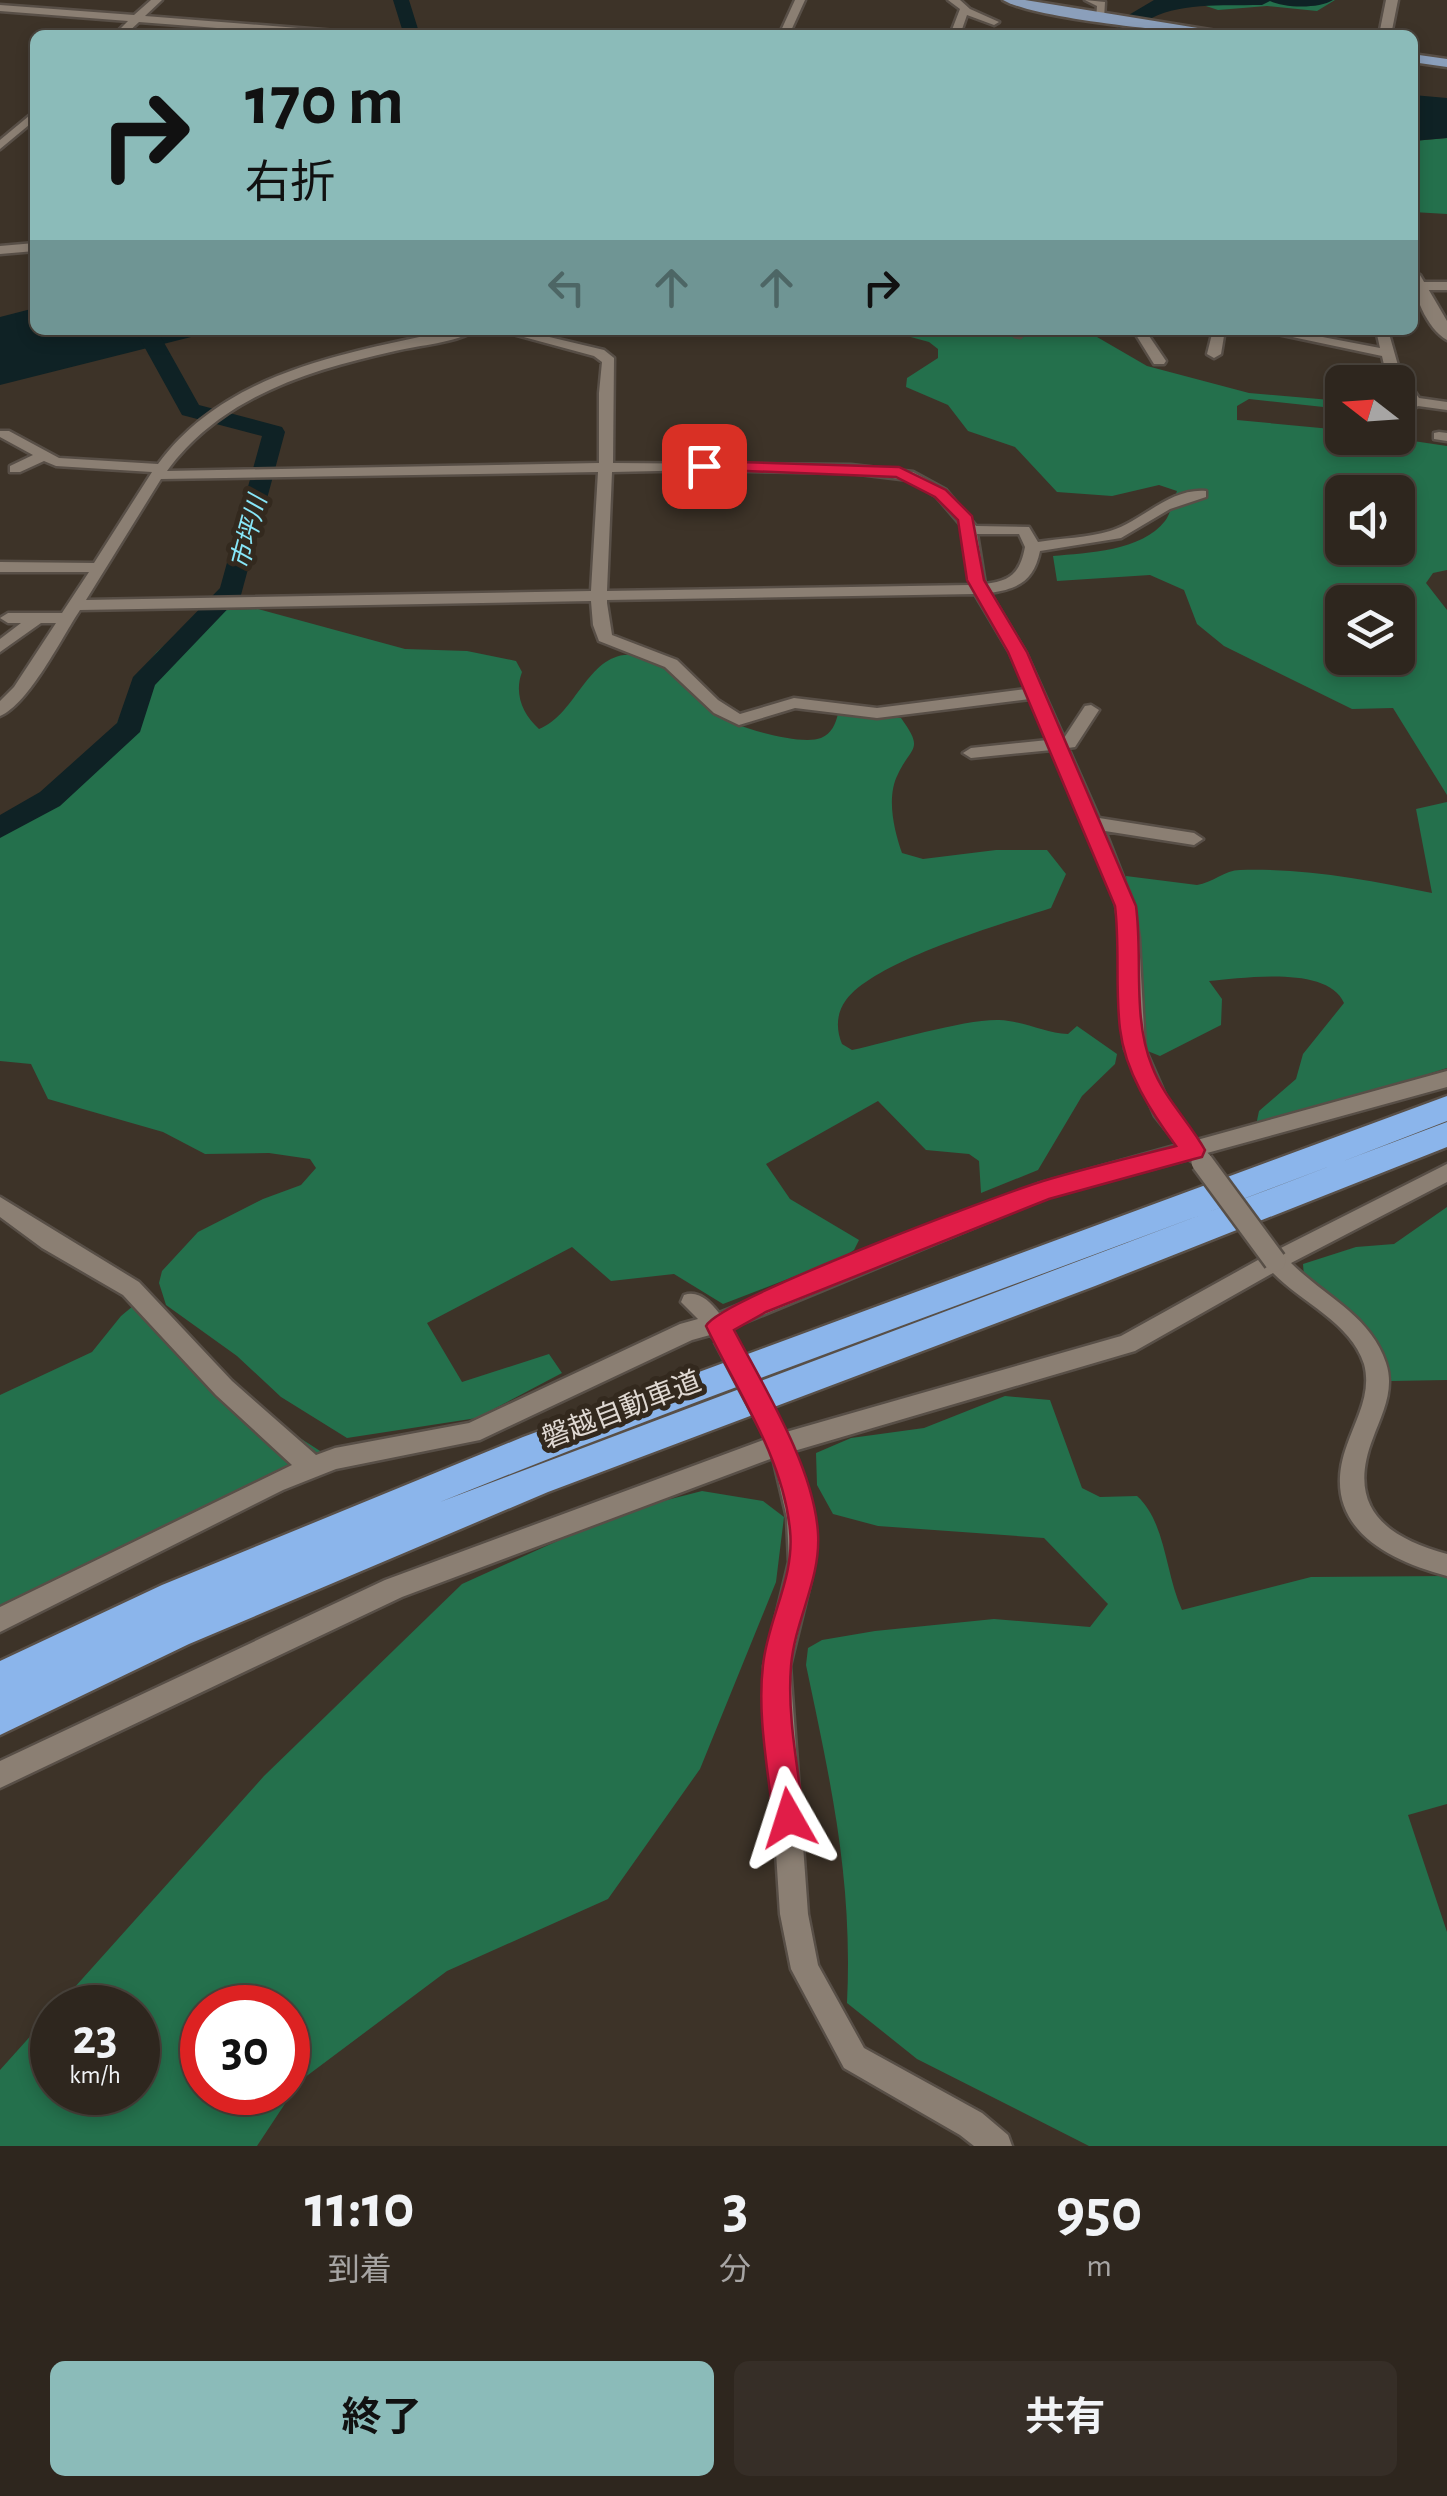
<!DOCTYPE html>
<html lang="ja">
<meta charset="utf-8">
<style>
:root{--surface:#2e261e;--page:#362e27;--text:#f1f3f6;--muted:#a7a5a4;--line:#49433c;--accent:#8bbbb9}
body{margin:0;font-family:"Alegreya Sans","Noto Sans JP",sans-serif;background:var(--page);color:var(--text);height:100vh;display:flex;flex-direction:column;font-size:38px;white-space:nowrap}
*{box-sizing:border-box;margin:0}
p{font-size:32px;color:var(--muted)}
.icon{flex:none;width:55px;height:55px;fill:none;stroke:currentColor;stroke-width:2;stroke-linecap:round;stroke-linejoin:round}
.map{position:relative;height:2146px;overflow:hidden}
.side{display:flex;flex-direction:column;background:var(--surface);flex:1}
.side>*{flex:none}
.guide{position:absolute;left:30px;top:30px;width:1388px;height:305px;border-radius:15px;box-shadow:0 5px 15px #0003,0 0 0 2px var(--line);background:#8bbbb9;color:#111;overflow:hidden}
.needle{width:65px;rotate:287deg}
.fabs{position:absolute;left:1325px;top:365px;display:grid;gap:20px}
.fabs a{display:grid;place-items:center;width:90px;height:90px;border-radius:15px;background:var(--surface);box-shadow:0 5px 15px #0003,0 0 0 2px var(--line);font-size:50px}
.speed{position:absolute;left:30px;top:1985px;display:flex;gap:20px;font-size:50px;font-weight:700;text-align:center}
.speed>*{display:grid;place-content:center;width:130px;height:130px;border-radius:50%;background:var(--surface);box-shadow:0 5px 15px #0003,0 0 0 2px var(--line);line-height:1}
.speed small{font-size:25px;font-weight:400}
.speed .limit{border:15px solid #d22;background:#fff;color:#111}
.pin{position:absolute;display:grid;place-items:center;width:85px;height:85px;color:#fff;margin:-42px;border-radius:20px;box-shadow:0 5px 15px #0006}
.me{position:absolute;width:110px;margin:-55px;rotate:354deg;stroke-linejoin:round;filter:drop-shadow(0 0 8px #0008)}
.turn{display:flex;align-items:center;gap:35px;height:210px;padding:0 50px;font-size:45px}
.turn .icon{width:130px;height:130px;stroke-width:2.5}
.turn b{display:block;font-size:70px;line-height:85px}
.lanes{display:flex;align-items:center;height:95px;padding:0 50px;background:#0003;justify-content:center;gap:50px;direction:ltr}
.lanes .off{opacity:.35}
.eta{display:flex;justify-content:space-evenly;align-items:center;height:170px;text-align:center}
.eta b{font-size:60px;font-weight:700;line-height:70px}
.action{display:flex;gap:20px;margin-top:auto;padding:20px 50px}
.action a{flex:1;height:115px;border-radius:15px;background:var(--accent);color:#111;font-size:40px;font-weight:700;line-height:115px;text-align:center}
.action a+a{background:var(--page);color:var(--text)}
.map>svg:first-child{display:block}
</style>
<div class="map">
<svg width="1447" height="2146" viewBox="0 0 1447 2146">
<rect width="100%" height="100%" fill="#3d3328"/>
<!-- green -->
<g fill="#24704c" fill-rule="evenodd">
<path d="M1188 0H1335L1317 11 1267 6 1218 10Z"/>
<path d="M1447 138V214L1413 212V141Z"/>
<path d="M885 330H1085L1147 366 1249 393 1342 401V409L1249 399 1237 406V420L1342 430V438H1393L1447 446V570L1433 573 1426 583 1447 610V795L1393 708 1352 709 1224 646 1197 624 1184 590 1150 575 1057 581 1053 556C1087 553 1142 551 1165 521 1171 513 1173 500 1177 491L1159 485 1112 496 1057 492 1015 447 968 431 948 405 906 387 907 378 938 358V349L929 342ZM1342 492H1398V548H1342ZM1342 602H1398V658H1342Z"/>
<path d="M258 609 405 649 467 651 516 661 522 672C514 693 522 714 539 729 574 716 586 660 624 655 668 649 686 694 717 715 735 727 800 746 821 738 832 733 835 725 838 714L901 718C925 751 911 746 898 774 886 797 894 830 902 853L923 859 996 850H1047L1066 874 1051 908C1002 924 876 960 846 1000 836 1013 836 1030 842 1044L852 1050C890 1042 964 1019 999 1020 1024 1021 1045 1033 1068 1034L1077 1026 1117 1054 1115 1064 1082 1096 1038 1170 981 1193 979 1161 969 1154 926 1150 878 1101 766 1164 790 1199 859 1240 854 1250 842 1258 723 1304 674 1274 611 1281 572 1247 427 1323 462 1382 549 1354 562 1373 477 1418 347 1438 281 1397 237 1356 166 1305 159 1283 162 1271 198 1232 263 1199 301 1185 316 1168 310 1159 269 1153 205 1154 163 1132 48 1099 31 1064 0 1061V826L72 779 114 731 135 678 157 652 203 611Z"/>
<path d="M1447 802V1068L1255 1130 1259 1111 1296 1079 1303 1054 1344 1003C1328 965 1243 978 1209 981L1222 999 1221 1025 1160 1056 1145 1050 1126 876 1197 885C1212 883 1225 870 1240 870 1305 868 1368 880 1432 893L1416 809Z"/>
<path d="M1447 1207V1380L1391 1381C1375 1328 1347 1309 1304 1277L1303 1264 1356 1247 1394 1244Z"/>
<path d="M139 1301 196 1371 331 1458 0 1619V1395L92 1352 121 1316Z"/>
<path d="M1005 1396 1050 1400 1082 1488 1100 1497 1137 1496C1166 1522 1165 1573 1182 1610L1311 1577 1447 1576V1804L1408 1815 1447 1932V2146H1089L917 2059 847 2003C853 1880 831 1784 806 1665L808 1648 822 1640 875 1631 994 1619 1090 1627 1108 1604 1044 1538 878 1526 833 1514 817 1485 816 1453 851 1438 924 1428Z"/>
<path d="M702 1491 763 1501 784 1517 776 1582 700 1769 608 1899 447 1971 300 2081 257 2146H0V2070L52 2012V2092H138V2008L57 2007 264 1776 462 1584 624 1511ZM202 2008H288V2092H202Z"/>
</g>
<!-- water -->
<g fill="#0f2225">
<path d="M1413 95 1447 98V138L1413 141Z"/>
<path d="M35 308V330H219L0 385V317Z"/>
</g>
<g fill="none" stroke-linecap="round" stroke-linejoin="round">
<!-- river -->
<g fill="#0f2225" fill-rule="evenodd">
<path d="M393 0H409L418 29 416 35H400L402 29Z"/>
<path d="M1154 0H1333C1319 9 1284 8 1270 1L1262 5C1216 6 1160 0 1129 35H1113L1127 16Z"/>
<path d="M135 330H157L199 405 282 427 285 432 241 595 155 685 140 732 60 806 0 838V815L40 792 117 723 133 677 220 588 262 436 182 415Z"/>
</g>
<!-- minor casing -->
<g stroke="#584f47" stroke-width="5">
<g id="minor">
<path d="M151 0H162L145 16 349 32 354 35H310L139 22 125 35H114L128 21 0 11V5L134 15Z"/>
<path d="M795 0H805L789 35H779Z"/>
<path d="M948 0H960L970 9 999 22 994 25 967 15 960 35H950L960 9Z"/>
<path d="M1085 0 1105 2 1104 19H1096L1097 6Z"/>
<path d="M35 111V120L0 149V140Z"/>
<path d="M35 243V251L0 254V246Z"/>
<rect x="1412" y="282" width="35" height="8"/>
<path d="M452 330H476C455 343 420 345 395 351 309 370 221 397 167 471L599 463V393L602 362 594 356 498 330H520L604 350 614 358 613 463 851 465 913 472 946 490 976 526 1029 527 1038 542C1061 538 1088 538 1110 531 1143 521 1169 488 1206 491V497L1170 509 1121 538 1040 551C1034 580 1019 589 990 593L1026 653 1064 738 1085 706 1091 705 1099 710 1075 747 1068 748 1099 818 1194 833 1203 839 1194 845 1105 831 1134 905 1139 938 1145 1049 1170 1106 1197 1140 1447 1071V1087L1207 1153 1206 1163 1199 1165 1188 1159 1048 1197 731 1328 734 1335 731 1342 723 1345 710 1335 692 1340 480 1440 336 1469 283 1490 0 1632V1607L292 1465 216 1395 123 1295 42 1248 0 1217V1197L139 1282 232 1381 316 1455 335 1448 469 1423 680 1324 698 1319 681 1302 684 1295C699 1290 710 1302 719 1313L1038 1184 1178 1145 1155 1116 1125 1049 1121 938 1116 905 1106 874 1052 750 971 758 963 753 971 748 1048 740 1030 699 877 718 795 708 739 725 714 713 665 667 599 641 593 625 591 601 80 610C62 637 29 704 0 716V701L14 687 56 623H41L0 652V639L21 623H8L0 618 8 613H62L89 572H0V562L94 563 152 472 56 466 44 461 20 472H10V466L33 455 0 437V431H9L59 458 158 464C226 371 347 353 452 330ZM704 470 851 473 909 480 936 496 961 525 970 585 607 591 612 472ZM598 472 591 591 86 600 161 479ZM977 534H1019L1025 547C1020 573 1011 581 985 584ZM975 594 1010 653 1026 689 877 708 794 698 740 714 718 700 677 660 612 635 607 603V600Z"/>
<path d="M1015 330H1027L1020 337 1015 336Z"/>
<path d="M1133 330H1145L1166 361 1164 364H1154Z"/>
<path d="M1213 330H1225L1221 354 1214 358 1207 354Z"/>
<path d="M1259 330H1286L1380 348 1376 330H1388L1399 369 1419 398 1447 402V410L1418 406 1398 419V409L1408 400 1385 369 1382 356Z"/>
<path d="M1439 432 1447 433V441L1434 439V433Z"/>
<path d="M1447 1164V1182L1291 1263C1324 1296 1371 1316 1386 1363 1395 1390 1382 1414 1373 1438 1346 1507 1385 1537 1447 1554V1576C1383 1559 1318 1524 1347 1445 1356 1419 1372 1393 1364 1364 1351 1323 1301 1302 1273 1273L1135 1351 794 1451 814 1541 811 1580 790 1666 808 1914 818 1965 864 2048 982 2113 1008 2135 1012 2146H974L960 2135 844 2068 791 1969 780 1914 764 1666 789 1562 787 1518 773 1458 402 1597 0 1788V1761L385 1580 766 1439 769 1430 777 1427 786 1432 1121 1336 1267 1255Z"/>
</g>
</g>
<!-- tertiary casing -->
<g stroke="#584f47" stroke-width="5">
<path id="tertiary" d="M1386 0H1398L1391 35H1379Z"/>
</g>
<!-- secondary casing -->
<g stroke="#584f47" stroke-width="5">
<path id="secondary" d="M1412 270 1420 275 1447 321V340C1427 329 1412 293 1412 270Z"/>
</g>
<!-- primary casing -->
<g stroke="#584f47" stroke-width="5">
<g id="primary">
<path d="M1003 0H1025L1241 35C1197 35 1037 20 1003 0Z"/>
<path d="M1412 54 1447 59V67L1412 62Z"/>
</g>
</g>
<!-- motorway casing -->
<g stroke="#584f47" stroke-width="5">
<path id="motorway" d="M1447 1096V1121C1113 1252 773 1368 440 1502L1447 1122V1147L1095 1286 548 1492 189 1644 0 1735V1661L162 1585 523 1437Z"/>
</g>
<!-- minor -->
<use href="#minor" fill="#8b7f73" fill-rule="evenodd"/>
<!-- tertiary -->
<use href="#tertiary" fill="#8b7f73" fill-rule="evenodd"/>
<!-- secondary -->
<use href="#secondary" fill="#8b7f73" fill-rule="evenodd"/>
<!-- primary -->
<use href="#primary" fill="#8b9fbb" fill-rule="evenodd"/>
<!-- motorway -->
<use href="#motorway" fill="#8bb5eb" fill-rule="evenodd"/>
<!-- minor-bridge casing -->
<g stroke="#584f47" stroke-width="26" stroke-linecap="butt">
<g id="minor-bridge">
<path d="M1202 1162 1275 1261"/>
<path d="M724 1337 776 1436"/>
</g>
</g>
<!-- minor-bridge -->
<use href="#minor-bridge" stroke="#8b7f73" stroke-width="21"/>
</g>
<!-- route -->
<path fill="#e11d48" stroke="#92132f" stroke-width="2.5" d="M704 461 899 467 946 490 972 516 984 580 1027 652 1136 906C1143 958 1132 1017 1152 1066 1164 1098 1189 1121 1205 1150L1202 1157 1194 1159 1049 1199 766 1312 734 1330C764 1387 814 1467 818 1533 821 1580 795 1619 791 1666 787 1716 798 1768 804 1818L800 1828 789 1833 778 1828 773 1818C768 1768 757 1715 763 1665 768 1618 795 1578 790 1530 783 1457 737 1391 706 1326 718 1300 998 1195 1043 1181 1087 1168 1132 1157 1176 1146 1151 1112 1125 1072 1120 1029 1115 988 1120 947 1115 906L1008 652 967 580 958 520 935 497 896 477 699 469 696 466Z"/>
<g text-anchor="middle" stroke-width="10" stroke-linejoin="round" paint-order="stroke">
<!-- far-water labels -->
<g font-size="25" font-style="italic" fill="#88e7f9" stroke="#33291e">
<text transform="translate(248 532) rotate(-75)" y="9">市坪川</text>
</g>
<!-- street labels -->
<g font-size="28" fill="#dfd8d2" stroke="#33291e">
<text transform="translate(621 1409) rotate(-21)" y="10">磐越自動車道</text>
</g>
</g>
</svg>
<div class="fabs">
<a><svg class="needle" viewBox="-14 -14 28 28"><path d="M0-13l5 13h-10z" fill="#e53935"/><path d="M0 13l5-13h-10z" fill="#a7a5a4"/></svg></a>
<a><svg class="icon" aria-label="sound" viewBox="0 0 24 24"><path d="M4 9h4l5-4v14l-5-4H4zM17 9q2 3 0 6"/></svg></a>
<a><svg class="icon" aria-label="layers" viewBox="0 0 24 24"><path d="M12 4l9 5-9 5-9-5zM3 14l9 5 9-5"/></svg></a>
</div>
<div class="speed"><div>23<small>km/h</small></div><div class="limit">30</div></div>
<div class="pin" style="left:704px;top:466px;background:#d93025"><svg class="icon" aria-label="arrive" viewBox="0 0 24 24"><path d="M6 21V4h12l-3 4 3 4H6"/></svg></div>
<svg class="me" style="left:789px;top:1818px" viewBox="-20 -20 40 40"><path d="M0-17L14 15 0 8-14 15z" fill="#e11d48" stroke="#fff" stroke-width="4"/></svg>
<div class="guide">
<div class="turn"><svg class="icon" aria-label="right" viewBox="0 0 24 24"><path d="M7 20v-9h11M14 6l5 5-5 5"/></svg><div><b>170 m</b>右折</div></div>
<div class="lanes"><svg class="icon off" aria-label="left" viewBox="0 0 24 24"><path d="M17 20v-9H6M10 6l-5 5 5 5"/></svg><svg class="icon off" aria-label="ahead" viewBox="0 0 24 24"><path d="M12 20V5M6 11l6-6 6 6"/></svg><svg class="icon off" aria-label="ahead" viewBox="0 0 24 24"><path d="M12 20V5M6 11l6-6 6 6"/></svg><svg class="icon" aria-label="right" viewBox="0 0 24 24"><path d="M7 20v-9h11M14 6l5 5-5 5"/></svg></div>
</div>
</div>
<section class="side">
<div class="eta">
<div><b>11:10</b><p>到着</p></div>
<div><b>3</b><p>分</p></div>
<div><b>950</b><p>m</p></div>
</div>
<div class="action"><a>終了</a><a>共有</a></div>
</section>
